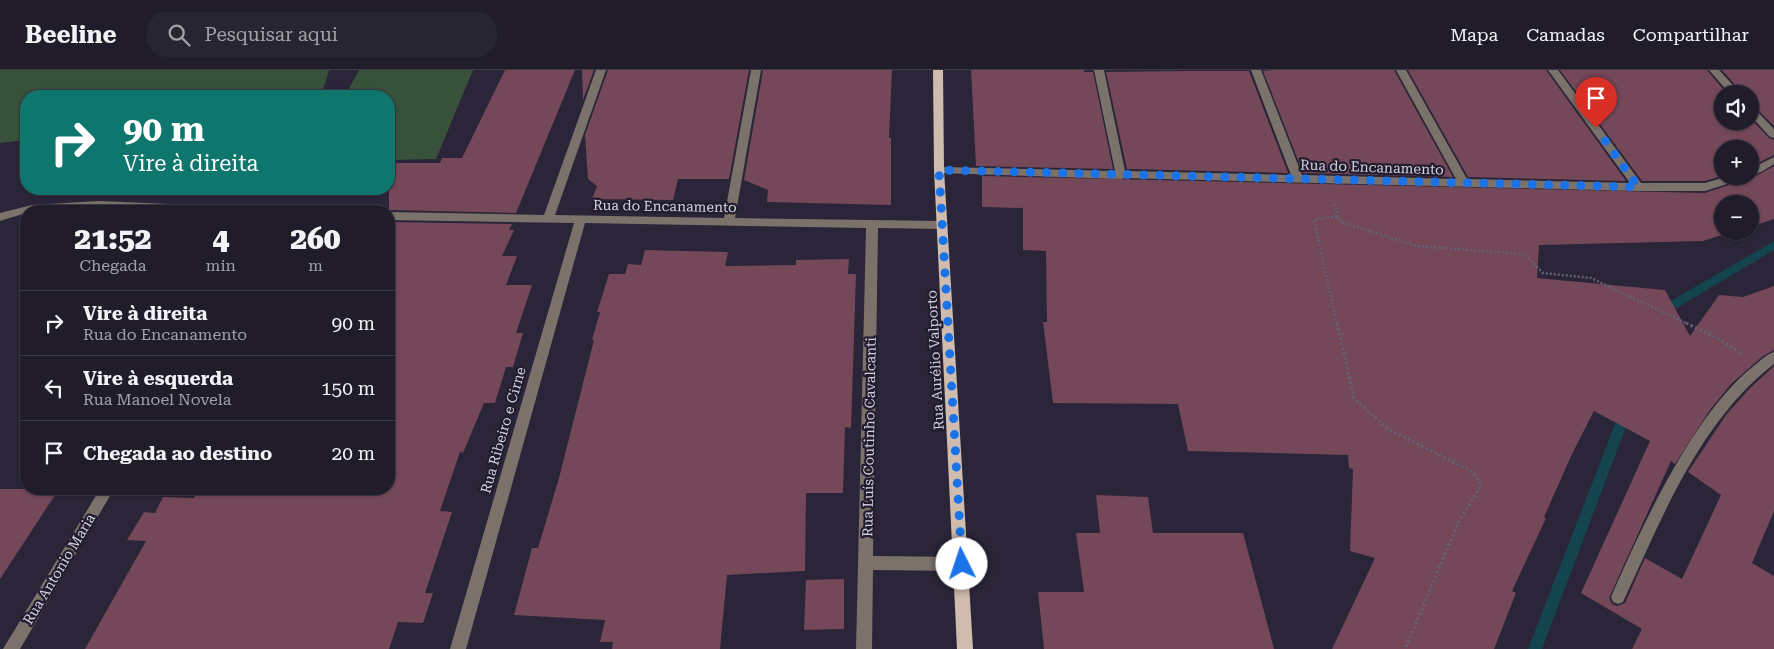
<!DOCTYPE html>
<html lang="pt">
<meta charset="utf-8">
<style>
:root{--surface:#201c2a;--page:#282532;--text:#f1f3f6;--muted:#a2a1a8;--line:#3d3a47}
body{margin:0;font-family:"Roboto Serif",serif;background:var(--page);color:var(--text);height:100vh;display:flex;flex-direction:column;font-size:19px;white-space:nowrap}
*{box-sizing:border-box;margin:0}
p{font-size:16px;color:var(--muted)}
.icon{flex:none;width:28px;height:28px;fill:none;stroke:currentColor;stroke-width:2;stroke-linecap:round;stroke-linejoin:round}
.map{position:relative;flex:1;overflow:hidden}
.drawer{position:absolute;left:20px;top:135px;width:375px;height:290px;display:flex;flex-direction:column;background:var(--surface);border-radius:20px;box-shadow:0 1px 4px #0004,0 0 0 1px var(--line)}
.drawer>*{flex:none}
.top-card{position:absolute;left:20px;top:20px;width:375px;height:105px;border-radius:20px;box-shadow:0 1px 4px #0004,0 0 0 1px var(--line);background:#0f766e;color:#fff;overflow:hidden}
.buttons{position:absolute;left:1714px;top:15px;display:grid;gap:10px}
.buttons a{display:grid;place-items:center;width:45px;height:45px;border-radius:50%;background:var(--surface);box-shadow:0 1px 4px #0004,0 0 0 1px var(--line);font-size:25px}
.pin{position:absolute;display:grid;place-items:center;width:42px;height:42px;color:#fff;margin:-51px -21px;border-radius:50% 50% 50% 0;rotate:-45deg;box-shadow:0 0 5px #0007}
.pin .icon{rotate:45deg}
.me{position:absolute;width:55px;margin:-28px;rotate:356deg;stroke-linejoin:round;filter:drop-shadow(0 0 4px #0008)}
.turn{display:flex;align-items:center;gap:18px;height:105px;padding:0 20px;font-size:22px}
.turn .icon{width:65px;height:65px;stroke-width:2.5}
.turn b{display:block;font-size:35px;line-height:42px}
.eta{display:flex;justify-content:space-evenly;align-items:center;height:85px;text-align:center}
.eta b{font-size:30px;font-weight:800;line-height:35px}
ul{padding:0;list-style:none}
li{display:flex;align-items:center;gap:15px;height:65px;padding:0 20px;border-top:1px solid var(--line)}
li div{flex:1}
li b{display:block;font-size:19px}
li em{font-style:normal}
header{display:flex;align-items:center;gap:30px;box-sizing:border-box;height:70px;padding:0 25px;background:var(--surface);border-bottom:1px solid var(--line)}
header strong{font-size:24px}
nav{display:flex;gap:28px;margin-inline-start:auto;font-size:18px}
.search{width:350px;height:45px;background:var(--page);display:flex;align-items:center;gap:12px;box-sizing:border-box;padding:0 18px;border-radius:20px;color:var(--muted);font-size:19px}
.map>svg:first-child{display:block}
</style>
<header>
<strong>Beeline</strong>
<div class="search"><svg class="icon" aria-label="search" viewBox="0 0 24 24"><circle cx="10" cy="10" r="6"/><path d="M15 15l6 6"/></svg>Pesquisar aqui</div>
<nav><a>Mapa</a><a>Camadas</a><a>Compartilhar</a></nav>
</header>
<div class="map">
<svg width="1774" height="579" viewBox="0 0 1774 579">
<rect width="100%" height="100%" fill="#2a2538"/>
<!-- green -->
<g fill="#38513a">
<path d="M0 0H329L321 26H26V70L0 73Z"/>
<path d="M359 0H473L436 89 389 90V26H345Z"/>
</g>
<g fill="none" stroke-linecap="round" stroke-linejoin="round">
<!-- stream -->
<g fill="#14444e" fill-rule="evenodd">
<path d="M1774 171V180L1672 241 1668 250H1660L1659 247 1664 235Z"/>
<path d="M1626 336 1630 338 1632 341 1542 579H1528L1620 341 1622 338Z"/>
</g>
</g>
<!-- building -->
<g fill="#744759">
<path d="M505 0H575L516 143 389 140V93H440L442 88H462Z"/>
<path d="M582 0H594L583 30Z"/>
<path d="M608 0H749L729 109H678L673 130 592 129 597 116 588 109 585 65Z"/>
<path d="M763 0H892L889 68H891V135L767 132 768 120 744 110Z"/>
<path d="M971 0H1084V2H1093L1113 99 976 96Z"/>
<path d="M1272 0H1394L1453 107 1303 103 1263 1Z"/>
<path d="M1408 0H1546L1626 111 1468 107Z"/>
<path d="M1560 0H1707L1727 24H1722V51H1750V48L1769 68 1774 70V85L1750 97V79H1722V106L1705 111H1642Z"/>
<path d="M1722 0H1774V56L1754 36 1750 34V24H1743Z"/>
<path d="M1185 1H1249L1288 103 1127 99 1106 2Z"/>
<path d="M1774 96V149L1750 157V134H1722V161H1735L1703 171 1539 175 1537 208 1665 220 1690 266 1719 225 1743 227 1774 216V280L1763 286 1731 314 1710 340 1675 394 1671 391 1609 528 1612 534 1617 536 1625 533 1645 488 1682 509 1721 425 1688 402 1726 345 1749 319 1774 296V441L1752 493 1774 506V579H1632L1642 559 1581 523 1650 371 1594 341 1572 384 1544 447 1546 448 1512 521 1516 523 1494 579H1332L1375 488 1350 481 1353 399 1349 398 1348 385 1188 381 1178 334 1053 333 1043 252H1047L1046 181 1023 180V138L982 137V106L1705 123 1756 106Z"/>
<path d="M389 152 512 154 509 160H514L502 186H517L506 215H532L516 263H523L513 297H506L495 333H484L463 383 460 382 440 441 452 442 425 523H433L423 553 398 552 389 579H85L146 471 127 470 144 442 155 443 163 427 194 428 199 419H389Z"/>
<path d="M645 180 728 182 725 196 796 195V190L849 189 848 204H856L851 358 845 357 843 423H806L805 501 727 505 720 579H612L613 572H600L605 550 514 545 532 478H538L559 408 594 270H592L600 242H597L609 204H625L628 194 641 195Z"/>
<path d="M0 419H59L0 509Z"/>
<path d="M1096 425 1148 427 1153 463H1243L1274 579H1044L1038 522H1084L1076 463H1100Z"/>
<path d="M844 509V559L804 560 806 510Z"/>
</g>
<g fill="none" stroke-linecap="round" stroke-linejoin="round">
<!-- path-far1 -->
<g stroke="#656172" stroke-width="2.5" stroke-dasharray="2 2" stroke-linecap="butt">
<path d="M1334 134 1341 152 1417 176 1524 184 1543 203 1591 208 1688 254"/>
<path d="M1337 254 1314 150 1338 146"/>
</g>
<!-- path -->
<g stroke="#656172" stroke-width="3" stroke-dasharray="2.5 2.5" stroke-linecap="butt">
<path d="M1337 253 1354 328 1388 359 1473 402 1481 416 1460 449 1405 579"/>
<path d="M1686 253 1721 270 1740 283"/>
</g>
<!-- minor -->
<g fill="#7c726c" fill-rule="evenodd">
<path d="M596 0H606L555 145 724 148 751 0H761L735 148 942 151 948 155 942 159 878 158 873 486 962 487 967 489 969 494 967 499 962 501 873 500 872 579H856L866 158 585 153 466 579H450L574 153 389 150V142L544 145Z"/>
<path d="M1094 0H1104L1125 101 1291 105 1251 0H1261L1302 105 1456 109 1396 0H1406L1467 109 1630 113 1548 0H1558L1641 113H1705L1729 106H1747L1746 108 1705 121H1638L1125 108 1121 109 939 103 934 100 939 97 1115 101Z"/>
<path d="M1709 0H1719L1741 24H1730Z"/>
<path d="M1750 36 1753 37 1774 59V68L1770 67 1750 45Z"/>
<path d="M1774 87V94C1766 99 1758 105 1749 106L1750 99Z"/>
<path d="M99 131 239 137 244 141 99 138 26 141V143L0 151V143L32 135Z"/>
<path d="M1774 282V294C1699 352 1662 448 1623 532L1618 534 1613 532 1611 527C1642 456 1694 342 1755 295 1761 290 1767 284 1774 282Z"/>
<path d="M100 419H114L20 579H3Z"/>
</g>
<!-- major -->
<path fill="#d0bcae" fill-rule="evenodd" d="M933 0H943L944 100 973 579H957L934 100Z"/>
</g>
<g fill="none" stroke-linecap="round" stroke-linejoin="round">
<!-- route -->
<path stroke="#1a73e8" stroke-width="9" stroke-dasharray="0 16.2" d="M962 494 939 100 1638 117 1596 58"/>
</g>
<g text-anchor="middle" stroke-width="4.5" stroke-linejoin="round" paint-order="stroke">
<!-- street labels -->
<g font-size="14" fill="#d5d2df" stroke="#211c2e">
<text transform="translate(1372 97) rotate(2)" y="5">Rua do Encanamento</text>
<text transform="translate(665 136) rotate(1)" y="5">Rua do Encanamento</text>
<text transform="translate(935 290) rotate(-93)" y="5">Rua Aurélio Valporto</text>
<text transform="translate(503 360) rotate(-74)" y="5">Rua Ribeiro e Cirne</text>
<text transform="translate(869 367) rotate(-89)" y="5">Rua Luís Coutinho Cavalcanti</text>
<text transform="translate(59 499) rotate(-59)" y="5">Rua Antonio Maria</text>
</g>
</g>
</svg>
<div class="buttons">
<a><svg class="icon" aria-label="sound" viewBox="0 0 24 24"><path d="M4 9h4l5-4v14l-5-4H4zM17 9q2 3 0 6"/></svg></a>
<a>+</a>
<a>−</a>
</div>
<div class="pin" style="left:1596px;top:58px;background:#d93025"><svg class="icon" aria-label="arrive" viewBox="0 0 24 24"><path d="M6 21V4h12l-3 4 3 4H6"/></svg></div>
<svg class="me" style="left:962px;top:494px" viewBox="-20 -20 40 40"><circle r="19" fill="#fff"/><path d="M0-13L10 11 0 6-10 11z" fill="#1a73e8"/></svg>
<div class="top-card">
<div class="turn"><svg class="icon" aria-label="right" viewBox="0 0 24 24"><path d="M7 20v-9h11M14 6l5 5-5 5"/></svg><div><b>90 m</b>Vire à direita</div></div>
</div>
<section class="drawer">
<div class="eta">
<div><b>21:52</b><p>Chegada</p></div>
<div><b>4</b><p>min</p></div>
<div><b>260</b><p>m</p></div>
</div>
<ul>
<li><svg class="icon" aria-label="right" viewBox="0 0 24 24"><path d="M7 20v-9h11M14 6l5 5-5 5"/></svg><div><b>Vire à direita</b><p>Rua do Encanamento</p></div><em>90 m</em></li>
<li><svg class="icon" aria-label="left" viewBox="0 0 24 24"><path d="M17 20v-9H6M10 6l-5 5 5 5"/></svg><div><b>Vire à esquerda</b><p>Rua Manoel Novela</p></div><em>150 m</em></li>
<li><svg class="icon" aria-label="arrive" viewBox="0 0 24 24"><path d="M6 21V4h12l-3 4 3 4H6"/></svg><div><b>Chegada ao destino</b></div><em>20 m</em></li>
</ul>
</section>
</div>
